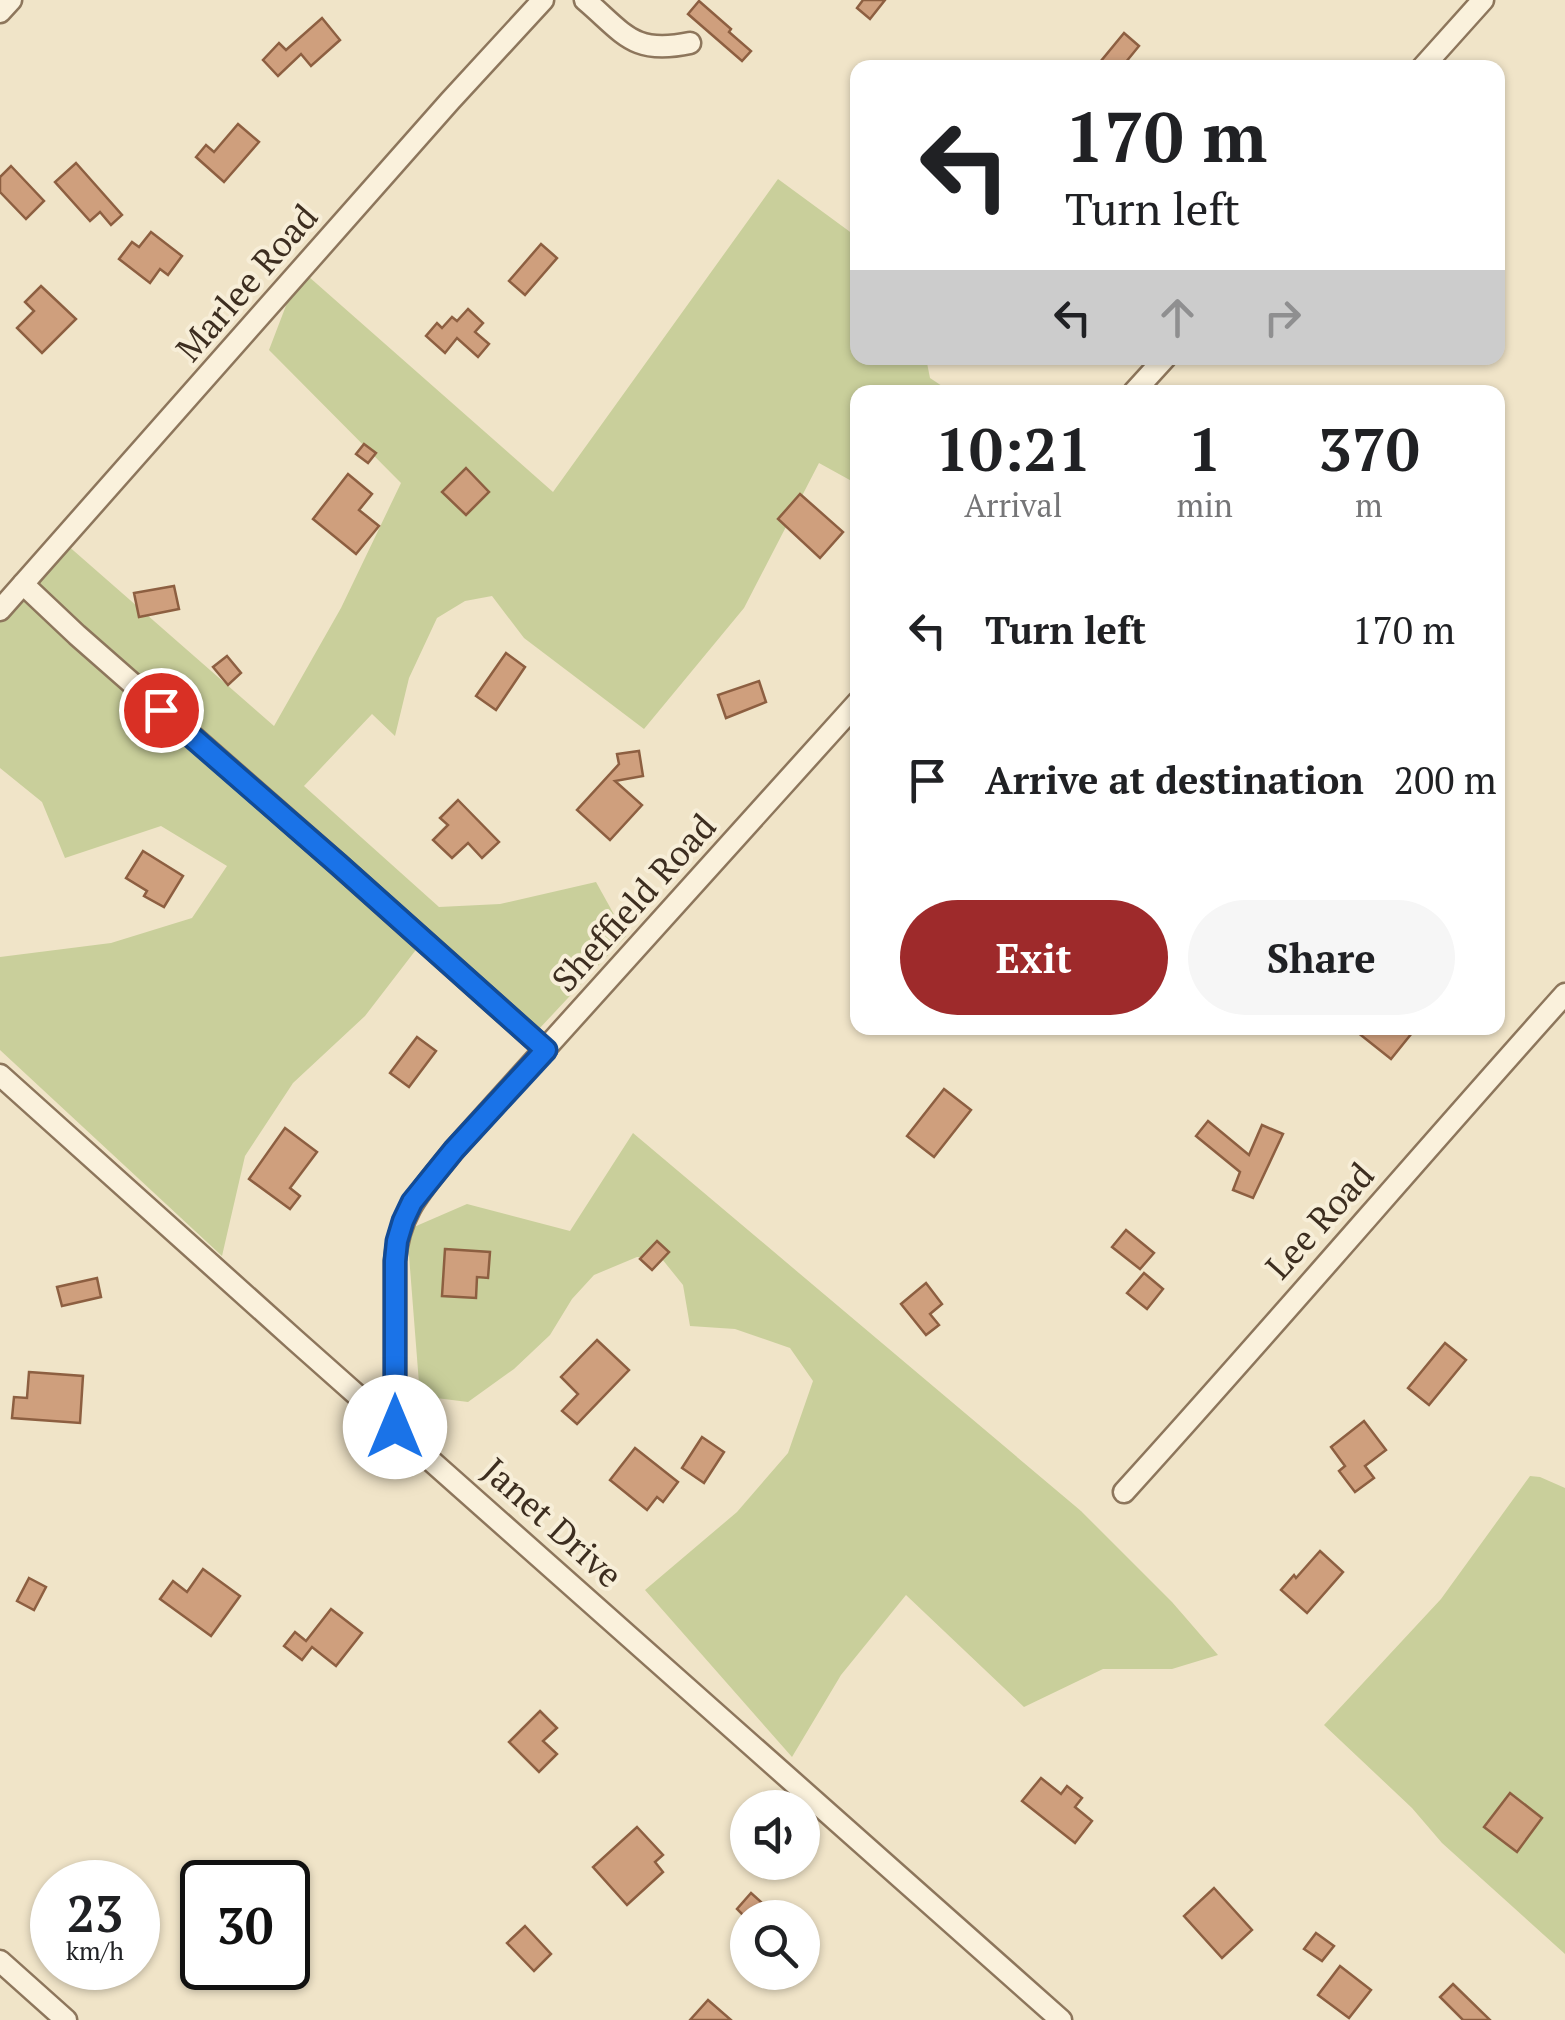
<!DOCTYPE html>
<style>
:root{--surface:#fff;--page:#f6f6f6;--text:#202124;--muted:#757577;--accent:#9e2a2b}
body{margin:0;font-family:"PT Serif",serif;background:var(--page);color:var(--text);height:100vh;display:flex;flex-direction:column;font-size:38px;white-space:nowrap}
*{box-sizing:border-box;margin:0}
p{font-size:32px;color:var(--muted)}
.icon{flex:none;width:55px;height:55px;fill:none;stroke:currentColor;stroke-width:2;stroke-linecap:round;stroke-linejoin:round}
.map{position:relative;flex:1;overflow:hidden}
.panel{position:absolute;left:850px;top:385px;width:655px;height:650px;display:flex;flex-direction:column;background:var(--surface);border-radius:20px;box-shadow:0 2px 8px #0004}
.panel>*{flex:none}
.hud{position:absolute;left:850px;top:60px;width:655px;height:305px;border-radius:20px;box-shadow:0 2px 8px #0004;background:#fff;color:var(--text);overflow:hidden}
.buttons{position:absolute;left:730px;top:1790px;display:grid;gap:20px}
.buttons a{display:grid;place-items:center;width:90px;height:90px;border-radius:50%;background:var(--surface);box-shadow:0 2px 8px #0004;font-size:50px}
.speed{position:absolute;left:30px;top:1860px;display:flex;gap:20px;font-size:50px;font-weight:700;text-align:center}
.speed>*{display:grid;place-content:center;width:130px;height:130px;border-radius:50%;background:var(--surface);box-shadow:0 2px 8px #0004;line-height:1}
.speed small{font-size:25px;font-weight:400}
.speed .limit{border:5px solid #111;border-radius:15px;background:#fff;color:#111}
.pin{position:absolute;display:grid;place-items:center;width:85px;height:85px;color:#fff;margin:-42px;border:5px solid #fff;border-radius:50%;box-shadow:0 2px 10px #0007}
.me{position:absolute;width:110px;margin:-55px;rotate:0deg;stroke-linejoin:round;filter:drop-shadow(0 0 8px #0008)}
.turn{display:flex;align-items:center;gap:35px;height:210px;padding:0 50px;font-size:45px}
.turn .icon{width:130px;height:130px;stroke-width:2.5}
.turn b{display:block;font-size:70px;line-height:85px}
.lanes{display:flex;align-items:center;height:95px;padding:0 50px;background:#0003;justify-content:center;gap:50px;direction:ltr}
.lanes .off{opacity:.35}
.eta{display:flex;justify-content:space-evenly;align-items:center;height:170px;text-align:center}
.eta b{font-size:60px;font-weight:700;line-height:70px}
.action{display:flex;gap:20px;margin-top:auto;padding:20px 50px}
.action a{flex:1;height:115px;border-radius:60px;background:var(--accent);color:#fff;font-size:40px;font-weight:700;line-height:115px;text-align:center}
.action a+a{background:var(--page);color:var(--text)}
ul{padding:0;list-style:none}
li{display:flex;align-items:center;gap:30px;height:150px;padding:0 50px}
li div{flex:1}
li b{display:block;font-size:38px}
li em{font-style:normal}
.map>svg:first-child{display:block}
</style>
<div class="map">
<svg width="1565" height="2020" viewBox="0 0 1565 2020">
<rect width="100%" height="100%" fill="#f0e4c8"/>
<!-- green -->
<g fill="#c9cf9b">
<path d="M778 179 857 237 858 358H926L930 378 951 392H858L857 484 819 463 744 608 644 729 524 638 492 596 465 601 437 618 409 678 395 736 372 714 304 786 439 907 500 904 596 882 626 936 524 1045 425 938 365 1016 293 1083 245 1156 222 1256 0 1050V957L111 943 192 918 227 866 161 826 65 858 42 802 0 768V606L58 537 274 726 341 608 401 483 269 350 300 269 553 492Z"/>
<path d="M633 1133 1081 1511 1172 1602 1218 1655 1172 1669H1103L1024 1707 906 1595 841 1675 792 1757 645 1590 737 1512 788 1453 813 1381 790 1348 735 1329 690 1326 683 1285 662 1259 637 1257 594 1275 572 1299 550 1335 514 1369 468 1402 420 1396 407 1230 467 1204 570 1231Z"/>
<path d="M1530 1476 1540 1477 1565 1488V1954L1442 1843 1412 1808 1324 1725 1441 1599Z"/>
</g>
<!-- building -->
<g fill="#cf9f7d" stroke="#8d5f41" stroke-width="2.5">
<path d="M863 0H885L870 19 857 8Z"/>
<path d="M699 1 731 29 729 32 751 51 742 61 688 14Z"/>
<path d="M322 18 340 40 311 66 301 54 278 76 263 60 279 43 286 50Z"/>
<path d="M1124 33 1139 46 1121 68H1108L1101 61Z"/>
<path d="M238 124 259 142 224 182 196 157 206 145 214 152Z"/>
<path d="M76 163 122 215 111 225 100 212 90 221 55 182Z"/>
<path d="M11 166 44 201 26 219 0 192V177Z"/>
<path d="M151 232 182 256 168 275 160 269 150 283 119 259 132 242 139 247Z"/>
<path d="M541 244 557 258 525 295 509 281Z"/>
<path d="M41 286 76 319 42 353 17 328 34 311 25 302Z"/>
<path d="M468 309 483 323 475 332 489 344 478 357 457 338 445 353 426 336 437 323 442 328 452 317 457 321Z"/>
<path d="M364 444 376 453 368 463 356 454Z"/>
<path d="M466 468 489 492 466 515 442 492Z"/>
<path d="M348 474 372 494 359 510 379 526 356 554 313 519Z"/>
<path d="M800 494 843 532 820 558 778 519Z"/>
<path d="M174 586 179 609 139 617 134 593Z"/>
<path d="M506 653 525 667 496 710 476 696Z"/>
<path d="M227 656 241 673 228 685 213 667Z"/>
<path d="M759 681 766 702 726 718 718 695Z"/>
<path d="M639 751 643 776 615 781 642 805 610 840 577 810 619 764 617 754Z"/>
<path d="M458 800 499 842 482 858 468 843 452 858 433 840 448 825 440 818Z"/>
<path d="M143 851 183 876 164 907 144 896 147 891 126 878Z"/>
<path d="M1352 1028H1416L1391 1059Z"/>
<path d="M417 1037 436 1051 409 1087 390 1073Z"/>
<path d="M944 1089 971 1110 934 1157 907 1136Z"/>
<path d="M1208 1121 1249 1155 1262 1125 1283 1134 1253 1198 1233 1190 1240 1172 1196 1136Z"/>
<path d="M285 1128 317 1152 290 1188 300 1196 290 1209 249 1179Z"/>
<path d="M1126 1230 1154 1253 1140 1269 1112 1247Z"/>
<path d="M657 1241 669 1252 652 1270 640 1259Z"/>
<path d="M445 1249 490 1252 488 1278 477 1277 476 1298 442 1296Z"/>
<path d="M1144 1273 1163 1289 1147 1309 1127 1293Z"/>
<path d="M97 1278 101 1297 62 1306 57 1287Z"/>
<path d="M926 1283 942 1304 930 1314 939 1325 926 1335 901 1304Z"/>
<path d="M597 1340 629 1370 577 1424 562 1411 578 1394 561 1377Z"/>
<path d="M1445 1343 1466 1360 1429 1405 1408 1388Z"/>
<path d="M29 1372 83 1376 80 1423 12 1418 14 1397 27 1398Z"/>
<path d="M1364 1421 1386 1450 1365 1466 1374 1478 1355 1492 1339 1471 1345 1466 1331 1447Z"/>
<path d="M702 1437 724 1452 704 1483 682 1468Z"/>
<path d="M635 1448 678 1482 663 1502 657 1497 647 1510 610 1480Z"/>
<path d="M1320 1551 1343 1572 1307 1613 1281 1590 1294 1575 1296 1578Z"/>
<path d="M203 1569 240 1596 211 1636 160 1599 173 1581 187 1592Z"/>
<path d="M29 1578 46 1587 34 1610 17 1601Z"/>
<path d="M331 1609 362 1633 336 1666 312 1647 302 1660 284 1646 295 1632 306 1641Z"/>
<path d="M540 1711 557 1728 543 1741 557 1754 539 1772 509 1742Z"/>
<path d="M1041 1778 1061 1794 1067 1786 1082 1798 1075 1807 1092 1821 1075 1843 1022 1801Z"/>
<path d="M1510 1793 1542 1818 1517 1852 1484 1827Z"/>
<path d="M637 1827 663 1855 655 1862 663 1872 627 1905 593 1867Z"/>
<path d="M1214 1888 1252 1930 1222 1958 1184 1916Z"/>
<path d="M751 1893 779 1918H746L737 1909Z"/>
<path d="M525 1926 551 1954 534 1971 507 1943Z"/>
<path d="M1316 1933 1334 1946 1322 1961 1304 1949Z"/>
<path d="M1340 1966 1371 1990 1349 2018 1318 1995Z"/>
<path d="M1453 1984 1490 2020H1463L1440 1997Z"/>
<path d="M708 2000 731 2020H690Z"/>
</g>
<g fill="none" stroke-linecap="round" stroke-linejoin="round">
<!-- minor casing -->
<g stroke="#8d765c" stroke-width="25">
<g id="minor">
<path d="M585 0C625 34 633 55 690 43"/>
<path d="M0 12 11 0"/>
<path d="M1422 68 1483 0"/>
<path d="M1134 392 1165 358"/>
<path d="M23 584 77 635 339 865 546 1050"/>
<path d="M0 610 450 101 543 0"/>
<path d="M0 1075 295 1340 1061 2020"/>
<path d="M395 1427V1261C399 1210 424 1188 454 1150L858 702"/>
<path d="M1124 1492C1273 1328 1417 1159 1565 994"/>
<path d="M0 1961 66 2020"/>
</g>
</g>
<!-- minor -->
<use href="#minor" stroke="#faf1dc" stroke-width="20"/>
</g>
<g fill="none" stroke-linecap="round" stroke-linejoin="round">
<!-- route casing -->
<g stroke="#114b97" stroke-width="25">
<path id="route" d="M161 710 339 865 546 1050 454 1150 412 1202 403 1221 397 1241 395 1261V1427"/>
</g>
<!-- route -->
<use href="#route" stroke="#1a73e8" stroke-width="18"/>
</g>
<g text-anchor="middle" stroke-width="8" stroke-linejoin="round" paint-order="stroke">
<!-- street labels -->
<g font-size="35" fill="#3d2e20" stroke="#f7eed8">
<text transform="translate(247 283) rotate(-49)" y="12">Marlee Road</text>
<text transform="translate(634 903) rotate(-48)" y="12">Sheffield Road</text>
<text transform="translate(1320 1221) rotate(-48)" y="12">Lee Road</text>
<text transform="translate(552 1523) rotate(42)" y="12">Janet Drive</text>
</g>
</g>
</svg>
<div class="buttons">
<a><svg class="icon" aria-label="sound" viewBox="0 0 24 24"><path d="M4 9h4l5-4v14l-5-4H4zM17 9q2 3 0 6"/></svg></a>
<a><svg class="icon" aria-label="search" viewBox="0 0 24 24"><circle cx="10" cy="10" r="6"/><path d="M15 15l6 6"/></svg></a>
</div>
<div class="speed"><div>23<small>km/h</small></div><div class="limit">30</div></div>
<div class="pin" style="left:161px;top:710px;background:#d93025"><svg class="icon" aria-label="arrive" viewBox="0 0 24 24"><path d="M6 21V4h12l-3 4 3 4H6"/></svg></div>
<svg class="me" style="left:395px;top:1427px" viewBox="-20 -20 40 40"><circle r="19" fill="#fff"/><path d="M0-13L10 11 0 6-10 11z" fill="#1a73e8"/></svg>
<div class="hud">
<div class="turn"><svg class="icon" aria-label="left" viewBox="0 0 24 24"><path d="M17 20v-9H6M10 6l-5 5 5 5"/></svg><div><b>170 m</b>Turn left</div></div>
<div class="lanes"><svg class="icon" aria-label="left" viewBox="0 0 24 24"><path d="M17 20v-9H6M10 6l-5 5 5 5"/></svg><svg class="icon off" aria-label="ahead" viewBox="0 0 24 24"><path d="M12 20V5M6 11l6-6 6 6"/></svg><svg class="icon off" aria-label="right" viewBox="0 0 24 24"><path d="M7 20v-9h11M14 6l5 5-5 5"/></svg></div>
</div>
<section class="panel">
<div class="eta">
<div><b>10:21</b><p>Arrival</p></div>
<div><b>1</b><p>min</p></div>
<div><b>370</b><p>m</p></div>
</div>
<ul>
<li><svg class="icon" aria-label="left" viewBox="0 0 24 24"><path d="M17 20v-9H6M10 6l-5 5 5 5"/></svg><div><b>Turn left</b></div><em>170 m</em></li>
<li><svg class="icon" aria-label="arrive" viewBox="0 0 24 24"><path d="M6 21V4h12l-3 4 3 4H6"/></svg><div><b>Arrive at destination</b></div><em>200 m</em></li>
</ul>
<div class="action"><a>Exit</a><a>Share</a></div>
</section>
</div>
